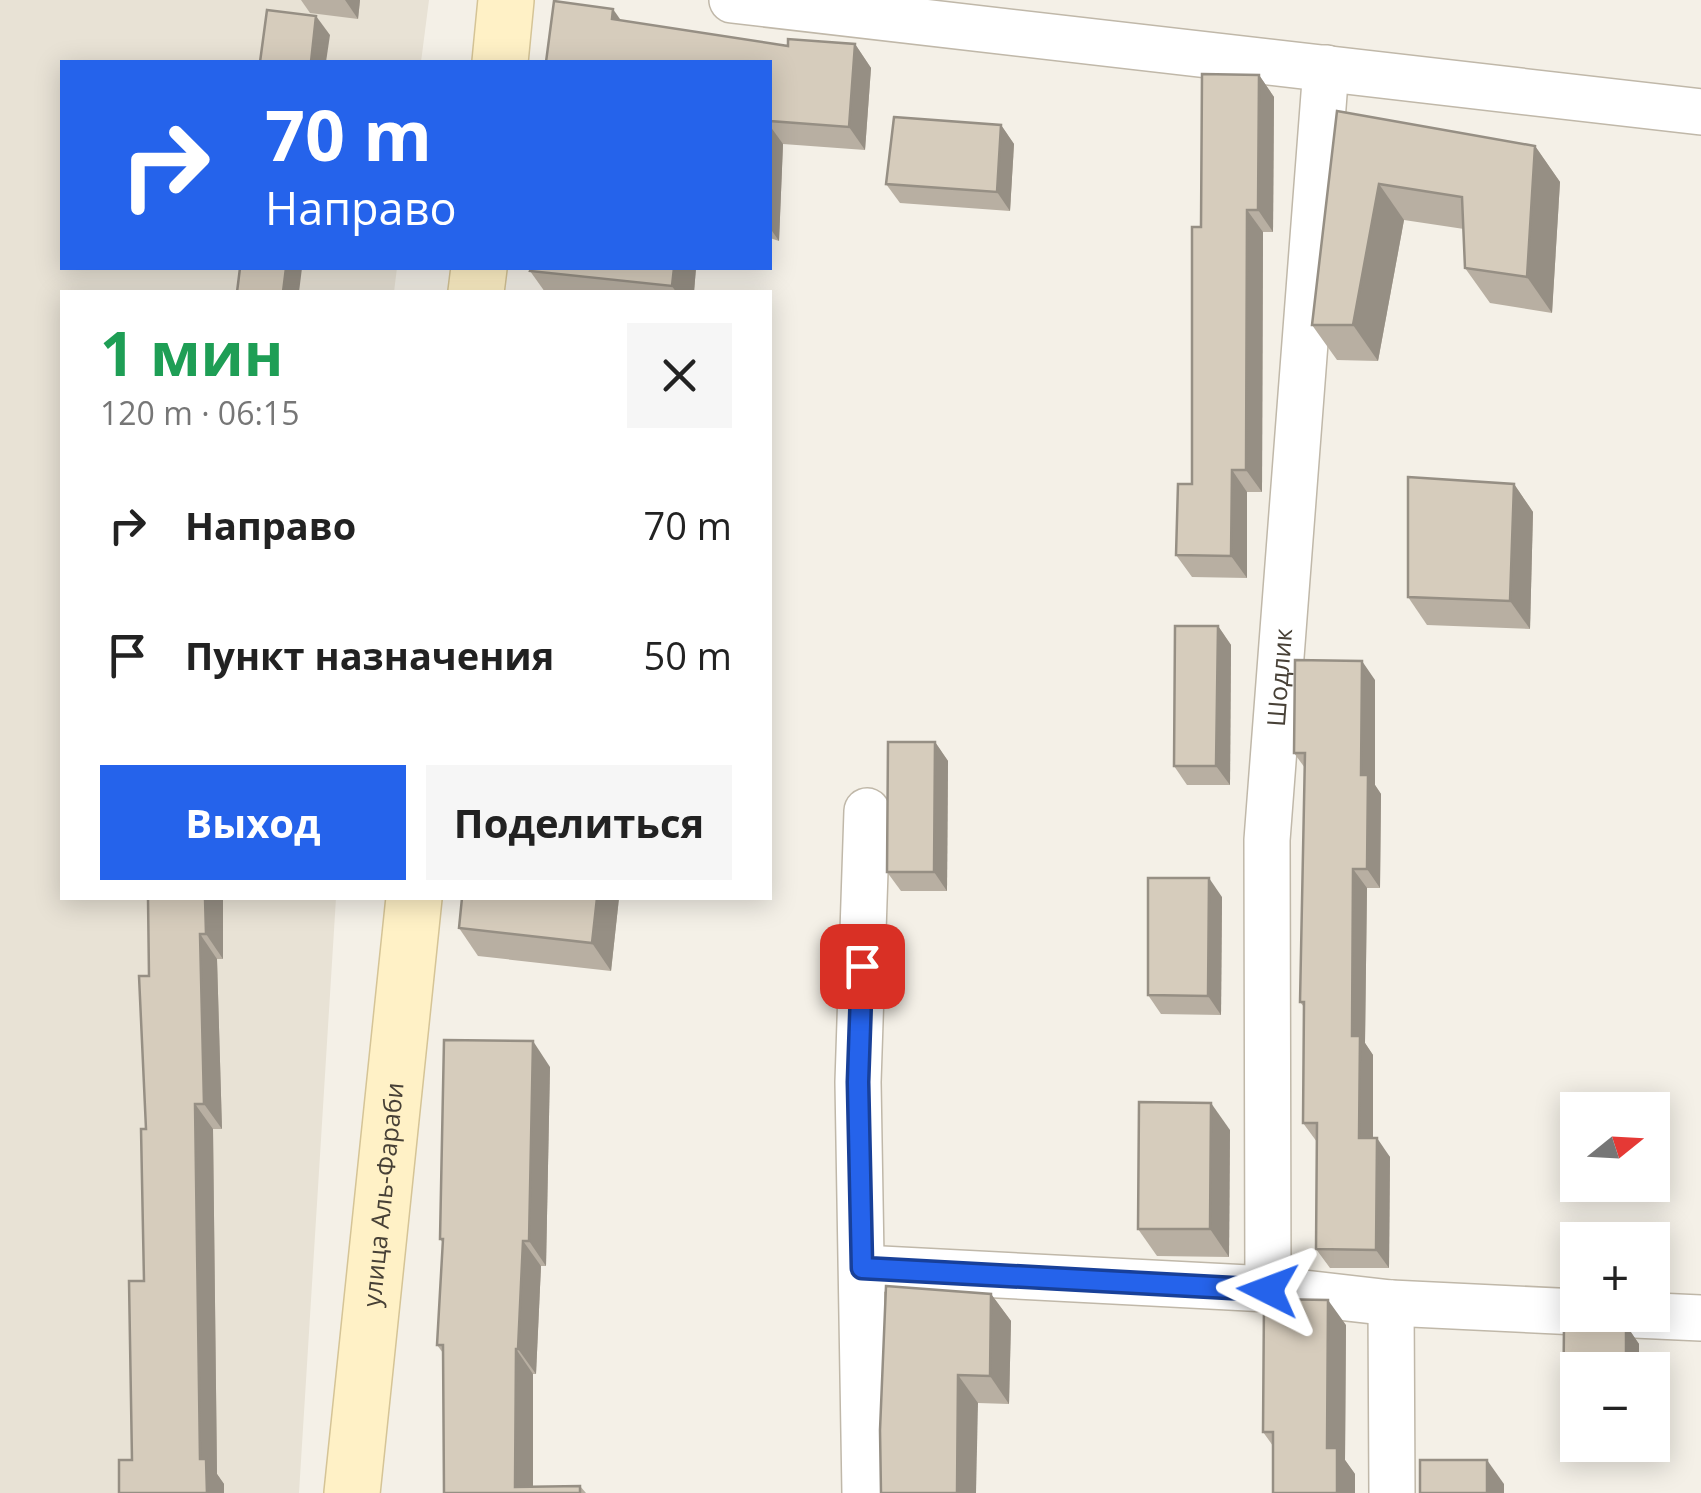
<!DOCTYPE html>
<html lang="ru">
<meta charset="utf-8">
<style>
:root{--surface:#fff;--page:#f6f6f6;--text:#222;--muted:#767676;--accent:#2563eb}
body{margin:0;font-family:"Open Sans",sans-serif;background:var(--page);color:var(--text);height:100vh;display:flex;flex-direction:column;font-size:38px;white-space:nowrap}
*{box-sizing:border-box;margin:0}
p{font-size:32px;color:var(--muted)}
.icon{flex:none;width:55px;height:55px;fill:none;stroke:currentColor;stroke-width:2;stroke-linecap:round;stroke-linejoin:round}
.map{position:relative;flex:1;overflow:hidden}
.side{position:absolute;left:60px;top:290px;width:712px;height:610px;display:flex;flex-direction:column;background:var(--surface);border-radius:0px;box-shadow:0 5px 25px #0003}
.side>*{flex:none}
.guide{position:absolute;left:60px;top:60px;width:712px;height:210px;border-radius:0px;box-shadow:0 5px 25px #0003;background:#2563eb;color:#fff;overflow:hidden}
.needle{width:65px;rotate:72deg}
.fabs{position:absolute;left:1560px;top:1092px;display:grid;gap:20px}
.fabs a{display:grid;place-items:center;width:110px;height:110px;border-radius:0px;background:var(--surface);box-shadow:0 5px 25px #0003;font-size:50px}
.pin{position:absolute;display:grid;place-items:center;width:85px;height:85px;color:#fff;margin:-42px;border-radius:20px;box-shadow:0 5px 15px #0006}
.me{position:absolute;width:110px;margin:-55px;rotate:273deg;stroke-linejoin:round;filter:drop-shadow(0 0 8px #0008)}
.turn{display:flex;align-items:center;gap:35px;height:210px;padding:0 40px;font-size:45px}
.turn .icon{width:130px;height:130px;stroke-width:2.5}
.turn b{display:block;font-size:70px;line-height:85px}
.round{display:grid;place-items:center;flex:none;width:105px;height:105px;border-radius:0px;background:var(--page)}
.overview{display:flex;align-items:center;justify-content:space-between;height:170px;padding:0 40px}
h1{font-size:60px;font-weight:700;line-height:75px;color:#1e9e55}
.primary-button{display:flex;gap:20px;margin-top:auto;padding:20px 40px}
.primary-button a{flex:1;height:115px;border-radius:0px;background:var(--accent);color:#fff;font-size:40px;font-weight:700;line-height:115px;text-align:center}
.primary-button a+a{background:var(--page);color:var(--text)}
ul{padding:0;list-style:none}
li{display:flex;align-items:center;gap:30px;height:130px;padding:0 40px}
li div{flex:1}
li b{display:block;font-size:38px}
li em{font-style:normal}
.map>svg:first-child{display:block}
</style>
<div class="map">
<svg width="1701" height="1493" viewBox="0 0 1701 1493">
<rect width="100%" height="100%" fill="#f4f0e7"/>
<!-- residential -->
<path fill="#e8e2d5" d="M0 0H429L421 62H62V268H397L394 292H62V898H336L299 1493H0Z"/>
<g fill="none" stroke-linecap="round" stroke-linejoin="round">
<!-- street casing -->
<g stroke="#c0b8a9" stroke-width="48">
<g id="street">
<path d="M732 0 1701 112"/>
<path d="M862 1268 1268 1289 1391 1303 1578 1312"/>
<path id="s1" d="M1268 1289 1267 840 1326 68"/>
<path d="M1391 1303 1392 1493"/>
<path d="M1635 1315 1701 1318"/>
<path d="M865 1493 858 1082 867 811"/>
</g>
</g>
<!-- secondary casing -->
<g stroke="#d5c496" stroke-width="58">
<g id="secondary">
<path d="M500 62 506 0"/>
<path d="M476 292 479 268"/>
<path id="s2" d="M352 1493 414 898"/>
</g>
</g>
<!-- street -->
<use href="#street" stroke="#fff" stroke-width="45"/>
<!-- secondary -->
<use href="#secondary" stroke="#fff1c6" stroke-width="55"/>
</g>
<!-- wall -->
<g fill="#b8afa2">
<path d="M301 0H360L358 19 310 13Z"/>
<path d="M621 21 788 46 855 44 871 68 865 150 783 144 779 241 770 238V62H546Z"/>
<path d="M1259 75 1274 97 1273 232H1263L1262 492H1247V578L1192 577 1176 555 1192 484Z"/>
<path d="M1337 111 1535 146 1560 182 1552 313 1490 303 1465 268 1464 229 1404 220 1378 361 1337 360 1312 325Z"/>
<path d="M1001 125 1014 144 1010 211 900 203 886 184Z"/>
<path d="M531 268H696L694 292H545L530 271Z"/>
<path d="M1514 484 1533 512 1530 629 1427 625 1408 597Z"/>
<path d="M1218 626 1231 645 1230 785H1187L1174 766Z"/>
<path d="M1375 680V785L1381 794 1380 888H1367L1365 1043 1373 1055V1138L1390 1157 1389 1268H1330L1316 1249 1317 1142 1303 1123 1304 1007 1300 1002 1305 768 1294 753Z"/>
<path d="M935 742 948 761 947 891H901L887 872Z"/>
<path d="M1222 897 1221 1015 1161 1014 1148 995Z"/>
<path d="M148 898H223V959H217L222 1129H213L217 1474 224 1484V1493H119L132 1460 144 1281 149 976Z"/>
<path d="M619 898 611 971 478 956 459 928Z"/>
<path d="M550 1067 546 1266H541L536 1374H533V1487L580 1486 586 1493H444L443 1353 437 1345 443 1243 440 1239Z"/>
<path d="M1230 1130 1229 1257 1157 1256 1138 1229Z"/>
<path d="M991 1294 1011 1321 1009 1404 978 1403 881 1493Z"/>
<path d="M1346 1325 1345 1460 1355 1474 1273 1446 1263 1432Z"/>
<path d="M1564 1325H1626L1639 1344V1370H1578V1445L1563 1426Z"/>
</g>
<!-- shaded-wall -->
<g fill="#968f84">
<path d="M345 0H360L358 19Z"/>
<path d="M613 9 629 32 612 19Z"/>
<path d="M316 16 330 35 326 62H311Z"/>
<path d="M855 44 871 68 865 150 849 127Z"/>
<path d="M1259 75 1274 97 1273 232 1258 210Z"/>
<path d="M1001 125 1014 144 1010 211 997 192Z"/>
<path d="M770 126 783 144 779 241 770 228Z"/>
<path d="M1535 146 1560 182 1552 313 1527 277Z"/>
<path d="M1379 184 1404 220 1378 361 1353 325Z"/>
<path d="M1247 210 1263 232 1262 492 1246 470Z"/>
<path d="M286 268H302L299 292H283Z"/>
<path d="M674 268H696L694 292H676L672 286Z"/>
<path d="M1232 470 1247 492V578L1231 556Z"/>
<path d="M1514 484 1533 512 1530 629 1510 601Z"/>
<path d="M1218 626 1231 645 1230 785 1216 766Z"/>
<path d="M1362 661 1375 680V785L1381 794 1380 888 1367 869 1361 775Z"/>
<path d="M935 742 948 761 947 891 934 872Z"/>
<path d="M1353 869 1367 888 1365 1043 1373 1055V1157L1359 1138 1352 1036Z"/>
<path d="M1209 878 1222 897 1221 1015 1208 996Z"/>
<path d="M205 898H223V959L206 934Z"/>
<path d="M597 898H619L611 971 592 943Z"/>
<path d="M200 934 217 959 222 1129 204 1104Z"/>
<path d="M533 1041 550 1067 546 1266 529 1241Z"/>
<path d="M1211 1103 1230 1130 1229 1257 1210 1229Z"/>
<path d="M195 1104 213 1129 217 1474 224 1484V1493H207L200 1459Z"/>
<path d="M1377 1138 1390 1157 1389 1268 1376 1250Z"/>
<path d="M523 1241 541 1266 536 1374 518 1349Z"/>
<path d="M991 1294 1011 1321 1009 1404 990 1376Z"/>
<path d="M1328 1300 1346 1325 1345 1460 1355 1474V1493H1337L1327 1448Z"/>
<path d="M1626 1325 1639 1344V1370H1626Z"/>
<path d="M516 1349 533 1374V1493L515 1487Z"/>
<path d="M958 1375 978 1403 976 1493H957Z"/>
<path d="M1487 1460 1504 1484V1493H1487Z"/>
</g>
<!-- building -->
<g fill="#d6ccbc" stroke="#968f84" stroke-width="2.5">
<path d="M554 1 613 9 612 19 788 46V39L855 44 849 127 770 121V62H546Z"/>
<path d="M267 10 316 16 311 62H260Z"/>
<path d="M1202 74 1259 75 1258 210H1247L1246 470H1232L1231 556 1176 555 1178 484H1192V227H1201Z"/>
<path d="M1337 111 1535 146 1527 277 1465 268 1462 197 1379 184 1353 325H1312Z"/>
<path d="M894 117 1001 125 997 192 886 184Z"/>
<path d="M240 268H286L283 292H237Z"/>
<path d="M531 268H674L672 286 530 271Z"/>
<path d="M1408 477 1514 484 1510 601 1408 597Z"/>
<path d="M1175 626H1218L1216 766H1174Z"/>
<path d="M1295 660 1362 661 1361 775H1368L1367 869H1353L1352 1036H1360L1359 1138H1377L1376 1250 1316 1249 1317 1123H1303L1304 1002H1300L1305 753H1294Z"/>
<path d="M888 742H935L934 872H887Z"/>
<path d="M1148 878H1209L1208 996 1148 995Z"/>
<path d="M148 898H205L206 934H200L204 1104H195L200 1459H206L207 1493H119V1460H132L129 1281H144L141 1129H146L139 976H149Z"/>
<path d="M462 898H597L592 943 459 928Z"/>
<path d="M444 1040 533 1041 529 1241H523L518 1349H516L515 1487 580 1486V1493H444L443 1345H437L443 1239H440Z"/>
<path d="M1139 1102 1211 1103 1210 1229H1138Z"/>
<path d="M886 1286 991 1294 990 1376 958 1375 957 1493H881L880 1430Z"/>
<path d="M1264 1299 1328 1300 1327 1448H1337V1493H1273V1432H1263Z"/>
<path d="M1564 1325H1626V1370H1578V1426H1563Z"/>
<rect x="1420" y="1460" width="67" height="33"/>
</g>
<g fill="none" stroke-linecap="round" stroke-linejoin="round">
<!-- route casing -->
<g stroke="#184099" stroke-width="25">
<path id="route" d="M862 966 858 1082 862 1268 1268 1290"/>
</g>
<!-- route -->
<use href="#route" stroke="#2563eb" stroke-width="18"/>
</g>
<g text-anchor="middle" stroke-width="9" stroke-linejoin="round" paint-order="stroke">
<!-- street labels -->
<g font-size="25" fill="#474036" stroke="#fff">
<text dy="9" stroke="none"><textPath href="#s1" startOffset="612">Шодлик</textPath></text>
<text dy="9" stroke="none"><textPath href="#s2" startOffset="300">улица Аль-Фараби</textPath></text>
</g>
</g>
</svg>
<div class="fabs">
<a><svg class="needle" viewBox="-14 -14 28 28"><path d="M0-13l5 13h-10z" fill="#e53935"/><path d="M0 13l5-13h-10z" fill="#767676"/></svg></a>
<a>+</a>
<a>−</a>
</div>
<div class="pin" style="left:862px;top:966px;background:#d93025"><svg class="icon" aria-label="arrive" viewBox="0 0 24 24"><path d="M6 21V4h12l-3 4 3 4H6"/></svg></div>
<svg class="me" style="left:1268px;top:1290px" viewBox="-20 -20 40 40"><path d="M0-17L14 15 0 8-14 15z" fill="#2563eb" stroke="#fff" stroke-width="4"/></svg>
<div class="guide">
<div class="turn"><svg class="icon" aria-label="right" viewBox="0 0 24 24"><path d="M7 20v-9h11M14 6l5 5-5 5"/></svg><div><b>70 m</b>Направо</div></div>
</div>
<section class="side">
<div class="overview"><div><h1>1 мин</h1><p>120 m · 06:15</p></div><a class="round"><svg class="icon" aria-label="close" viewBox="0 0 24 24"><path d="M6 6l12 12M18 6L6 18"/></svg></a></div>
<ul>
<li><svg class="icon" aria-label="right" viewBox="0 0 24 24"><path d="M7 20v-9h11M14 6l5 5-5 5"/></svg><div><b>Направо</b></div><em>70 m</em></li>
<li><svg class="icon" aria-label="arrive" viewBox="0 0 24 24"><path d="M6 21V4h12l-3 4 3 4H6"/></svg><div><b>Пункт назначения</b></div><em>50 m</em></li>
</ul>
<div class="primary-button"><a>Выход</a><a>Поделиться</a></div>
</section>
</div>
